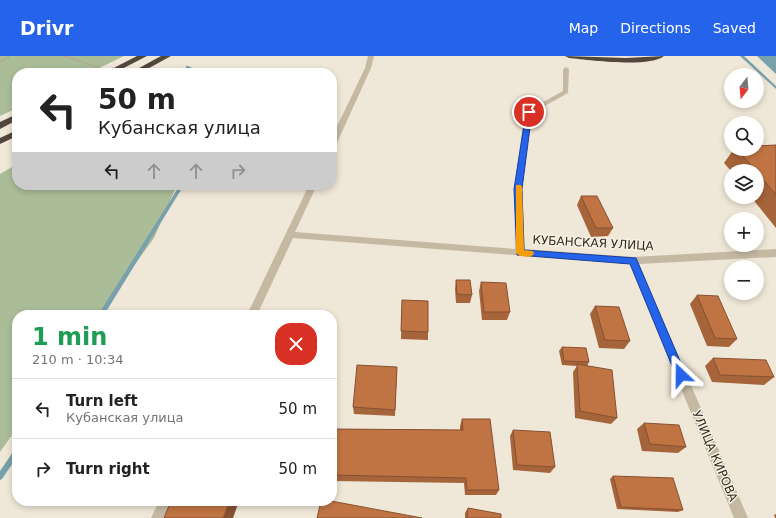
<!DOCTYPE html>
<meta charset="utf-8">
<style>
:root{--surface:#fff;--page:#f6f6f6;--text:#222;--muted:#767676;--line:#e0e0e0;--accent:#2563eb}
body{margin:0;font-family:"DejaVu Sans",sans-serif;background:var(--page);color:var(--text);height:100vh;display:flex;flex-direction:column;font-size:15px;white-space:nowrap}
*{box-sizing:border-box;margin:0}
p{font-size:13px;color:var(--muted)}
.icon{flex:none;width:22px;height:22px;fill:none;stroke:currentColor;stroke-width:2;stroke-linecap:round;stroke-linejoin:round}
.map{position:relative;flex:1;overflow:hidden}
.details{position:absolute;left:12px;top:254px;width:325px;height:196px;display:flex;flex-direction:column;background:var(--surface);border-radius:16px;box-shadow:0 2px 6px #0003}
.details>*{flex:none}
.top-card{position:absolute;left:12px;top:12px;width:325px;height:122px;border-radius:16px;box-shadow:0 2px 6px #0003;background:#fff;color:var(--text);overflow:hidden}
.needle{width:26px;rotate:196deg}
.controls{position:absolute;left:724px;top:12px;display:grid;gap:8px}
.controls a{display:grid;place-items:center;width:40px;height:40px;border-radius:50%;background:var(--surface);box-shadow:0 2px 6px #0003;font-size:20px}
.pin{position:absolute;display:grid;place-items:center;width:34px;height:34px;color:#fff;margin:-17px;border:2px solid #fff;border-radius:50%;box-shadow:0 1px 4px #0007}
.me{position:absolute;width:44px;margin:-22px;rotate:337deg;stroke-linejoin:round;filter:drop-shadow(0 0 3px #0008)}
.turn{display:flex;align-items:center;gap:14px;height:84px;padding:0 20px;font-size:18px}
.turn .icon{width:52px;height:52px;stroke-width:2.5}
.turn b{display:block;font-size:28px;line-height:34px}
.lanes{display:flex;align-items:center;height:38px;padding:0 20px;background:#0003;justify-content:center;gap:20px;direction:ltr}
.lanes .off{opacity:.35}
.round{display:grid;place-items:center;flex:none;width:42px;height:42px;border-radius:16px;background:var(--page)}
.headline{display:flex;align-items:center;justify-content:space-between;height:68px;padding:0 20px}
h1{font-size:24px;font-weight:700;line-height:30px;color:#1e9e55}
ul{padding:0;list-style:none}
li{display:flex;align-items:center;gap:12px;height:60px;padding:0 20px;border-top:1px solid var(--line)}
li div{flex:1}
li b{display:block;font-size:15px}
li em{font-style:normal}
header{display:flex;align-items:center;gap:24px;box-sizing:border-box;height:56px;padding:0 20px;background:var(--accent);color:#fff}
header strong{font-size:19px}
nav{display:flex;gap:22px;margin-inline-start:auto;font-size:14px}
.map>svg:first-child{display:block}
</style>
<header>
<strong>Drivr</strong>
<nav><a>Map</a><a>Directions</a><a>Saved</a></nav>
</header>
<div class="map">
<svg width="776" height="462" viewBox="0 0 776 462">
<rect width="100%" height="100%" fill="#efe7d7"/>
<!-- green -->
<g fill="#abbd98">
<path d="M0 0H124L89 17H17V52L0 60Z"/>
<path d="M17 108V129H177L154 182 98 259H17V372L0 396V118Z"/>
</g>
<!-- water -->
<path fill="#78a1ab" d="M757 0H776V18Z"/>
<g fill="none" stroke-linecap="round" stroke-linejoin="round">
<!-- stream -->
<g fill="#78a1ab" fill-rule="evenodd">
<path d="M740 0H744L776 30V33Z"/>
<path d="M186 10H188L203 17H198L186 12Z"/>
<path d="M180 129H184L104 259H98Z"/>
<path d="M17 392V401L2 423 0 424V415L15 393Z"/>
</g>
<!-- path -->
<g stroke="#b2a38e" stroke-width="2" stroke-dasharray="1.5 1.5" stroke-linecap="butt">
<path d="M64 0 100 12"/>
<path d="M0 6 10 0"/>
</g>
<!-- minor -->
<g fill="#c6b9a4" fill-rule="evenodd">
<path d="M368 0H374L371 12 336 89 332 91V81L365 12Z"/>
<path d="M566 11 569 13 568 37 532 57 522 133 525 193 633 201 776 193V201L639 208 748 462H734L630 208 293 182 257 259H247L309 129H317L295 176 515 193 514 133 525 56 563 35V13Z"/>
<path d="M159 445H173L165 462H151Z"/>
</g>
<!-- highway -->
<g fill="#53473d" fill-rule="evenodd">
<path d="M137 0H147L114 17H104Z"/>
<path d="M161 0H171L140 17H130Z"/>
<path d="M565 0 626 2 664 0C650 12 588 4 569 2Z"/>
<path d="M17 58V64L0 73V66Z"/>
<path d="M17 74V80L0 88V82Z"/>
</g>
</g>
<!-- wall -->
<g fill="#a5643a">
<path d="M776 89V172L751 141H757V115H731L724 107 734 93H757Z"/>
<path d="M581 140 613 172 608 180 591 181 577 149Z"/>
<path d="M456 224 472 239 470 247H456L455 233Z"/>
<path d="M481 226 510 256 507 264H482L479 235Z"/>
<path d="M697 239 737 283 729 291 707 290 690 248Z"/>
<path d="M402 244 428 276V284L401 283Z"/>
<path d="M595 250 630 285 624 293 599 292 590 258Z"/>
<path d="M562 291 589 306 587 310 617 362 611 368 575 362 573 316 577 310 562 309 559 295Z"/>
<path d="M713 302 774 321 764 329 712 326 705 310Z"/>
<path d="M397 311 395 360 354 358 353 351Z"/>
<path d="M462 363 499 434 496 439H465L464 427 332 425V373L460 374V370Z"/>
<path d="M644 367 686 391 678 397 642 395 637 373Z"/>
<path d="M513 374 555 411 550 417 513 414 510 380Z"/>
<path d="M613 420 683 454 678 456 617 453 610 423Z"/>
<path d="M468 452 501 462H465V457Z"/>
<path d="M776 458V462H775L774 459Z"/>
</g>
<!-- shaded-wall -->
<path fill="#865130" d="M230 445H239L233 462H223Z"/>
<!-- building -->
<g fill="#c07444" stroke="#865130">
<path d="M776 89V139L757 116V115H756L737 93H757V90Z"/>
<path d="M581 140H597L613 172H596Z"/>
<path d="M456 224H470L472 239 457 238Z"/>
<path d="M481 226 506 227 510 256H484Z"/>
<path d="M697 239 718 240 737 283 715 282Z"/>
<path d="M402 244 428 245V276L401 275Z"/>
<path d="M595 250 619 251 630 285 605 284Z"/>
<path d="M562 291 586 292 589 306 564 305Z"/>
<path d="M713 302 766 304 774 321 720 319Z"/>
<path d="M577 308 612 314 617 362 580 355Z"/>
<path d="M357 309 397 311 395 354 353 351Z"/>
<path d="M462 363H490L499 434H467L466 422 332 419V373L463 374Z"/>
<path d="M644 367 679 369 686 391 650 388Z"/>
<path d="M513 374 550 376 555 411 517 409Z"/>
<path d="M613 420 673 422 683 454 621 451Z"/>
<path d="M171 445H230L223 462H164Z"/>
<path d="M321 445H331L422 462H317Z"/>
<path d="M468 452 501 458V462H467Z"/>
</g>
<!-- route -->
<path fill="#2563eb" stroke="#184099" d="M529 54 532 56 522 133 524 194 636 202 686 319 685 322H677L630 208 517 199 514 133 526 56Z"/>
<!-- slow -->
<path fill="#f59e0b" d="M516 129H521L522 131 524 194 533 195 534 198 530 201 520 200 516 197Z"/>
<g text-anchor="middle" stroke-width="3" stroke-linejoin="round" paint-order="stroke">
<!-- street labels -->
<g font-size="12" fill="#322b25" stroke="#f8f1e3">
<text transform="translate(593 187) rotate(3)" y="4">КУБАНСКАЯ УЛИЦА</text>
<text transform="translate(715 400) rotate(67)" y="4">УЛИЦА КИРОВА</text>
</g>
</g>
</svg>
<div class="controls">
<a><svg class="needle" viewBox="-14 -14 28 28"><path d="M0-13l5 13h-10z" fill="#e53935"/><path d="M0 13l5-13h-10z" fill="#767676"/></svg></a>
<a><svg class="icon" aria-label="search" viewBox="0 0 24 24"><circle cx="10" cy="10" r="6"/><path d="M15 15l6 6"/></svg></a>
<a><svg class="icon" aria-label="layers" viewBox="0 0 24 24"><path d="M12 4l9 5-9 5-9-5zM3 14l9 5 9-5"/></svg></a>
<a>+</a>
<a>−</a>
</div>
<div class="pin" style="left:529px;top:56px;background:#d93025"><svg class="icon" aria-label="arrive" viewBox="0 0 24 24"><path d="M6 21V4h12l-3 4 3 4H6"/></svg></div>
<svg class="me" style="left:681px;top:319px" viewBox="-20 -20 40 40"><path d="M0-17L14 15 0 8-14 15z" fill="#2563eb" stroke="#fff" stroke-width="4"/></svg>
<div class="top-card">
<div class="turn"><svg class="icon" aria-label="left" viewBox="0 0 24 24"><path d="M17 20v-9H6M10 6l-5 5 5 5"/></svg><div><b>50 m</b>Кубанская улица</div></div>
<div class="lanes"><svg class="icon" aria-label="left" viewBox="0 0 24 24"><path d="M17 20v-9H6M10 6l-5 5 5 5"/></svg><svg class="icon off" aria-label="ahead" viewBox="0 0 24 24"><path d="M12 20V5M6 11l6-6 6 6"/></svg><svg class="icon off" aria-label="ahead" viewBox="0 0 24 24"><path d="M12 20V5M6 11l6-6 6 6"/></svg><svg class="icon off" aria-label="right" viewBox="0 0 24 24"><path d="M7 20v-9h11M14 6l5 5-5 5"/></svg></div>
</div>
<section class="details">
<div class="headline"><div><h1>1 min</h1><p>210 m · 10:34</p></div><a class="round" style="background:#d93025;color:#fff"><svg class="icon" aria-label="close" viewBox="0 0 24 24"><path d="M6 6l12 12M18 6L6 18"/></svg></a></div>
<ul>
<li><svg class="icon" aria-label="left" viewBox="0 0 24 24"><path d="M17 20v-9H6M10 6l-5 5 5 5"/></svg><div><b>Turn left</b><p>Кубанская улица</p></div><em>50 m</em></li>
<li><svg class="icon" aria-label="right" viewBox="0 0 24 24"><path d="M7 20v-9h11M14 6l5 5-5 5"/></svg><div><b>Turn right</b></div><em>50 m</em></li>
</ul>
</section>
</div>
